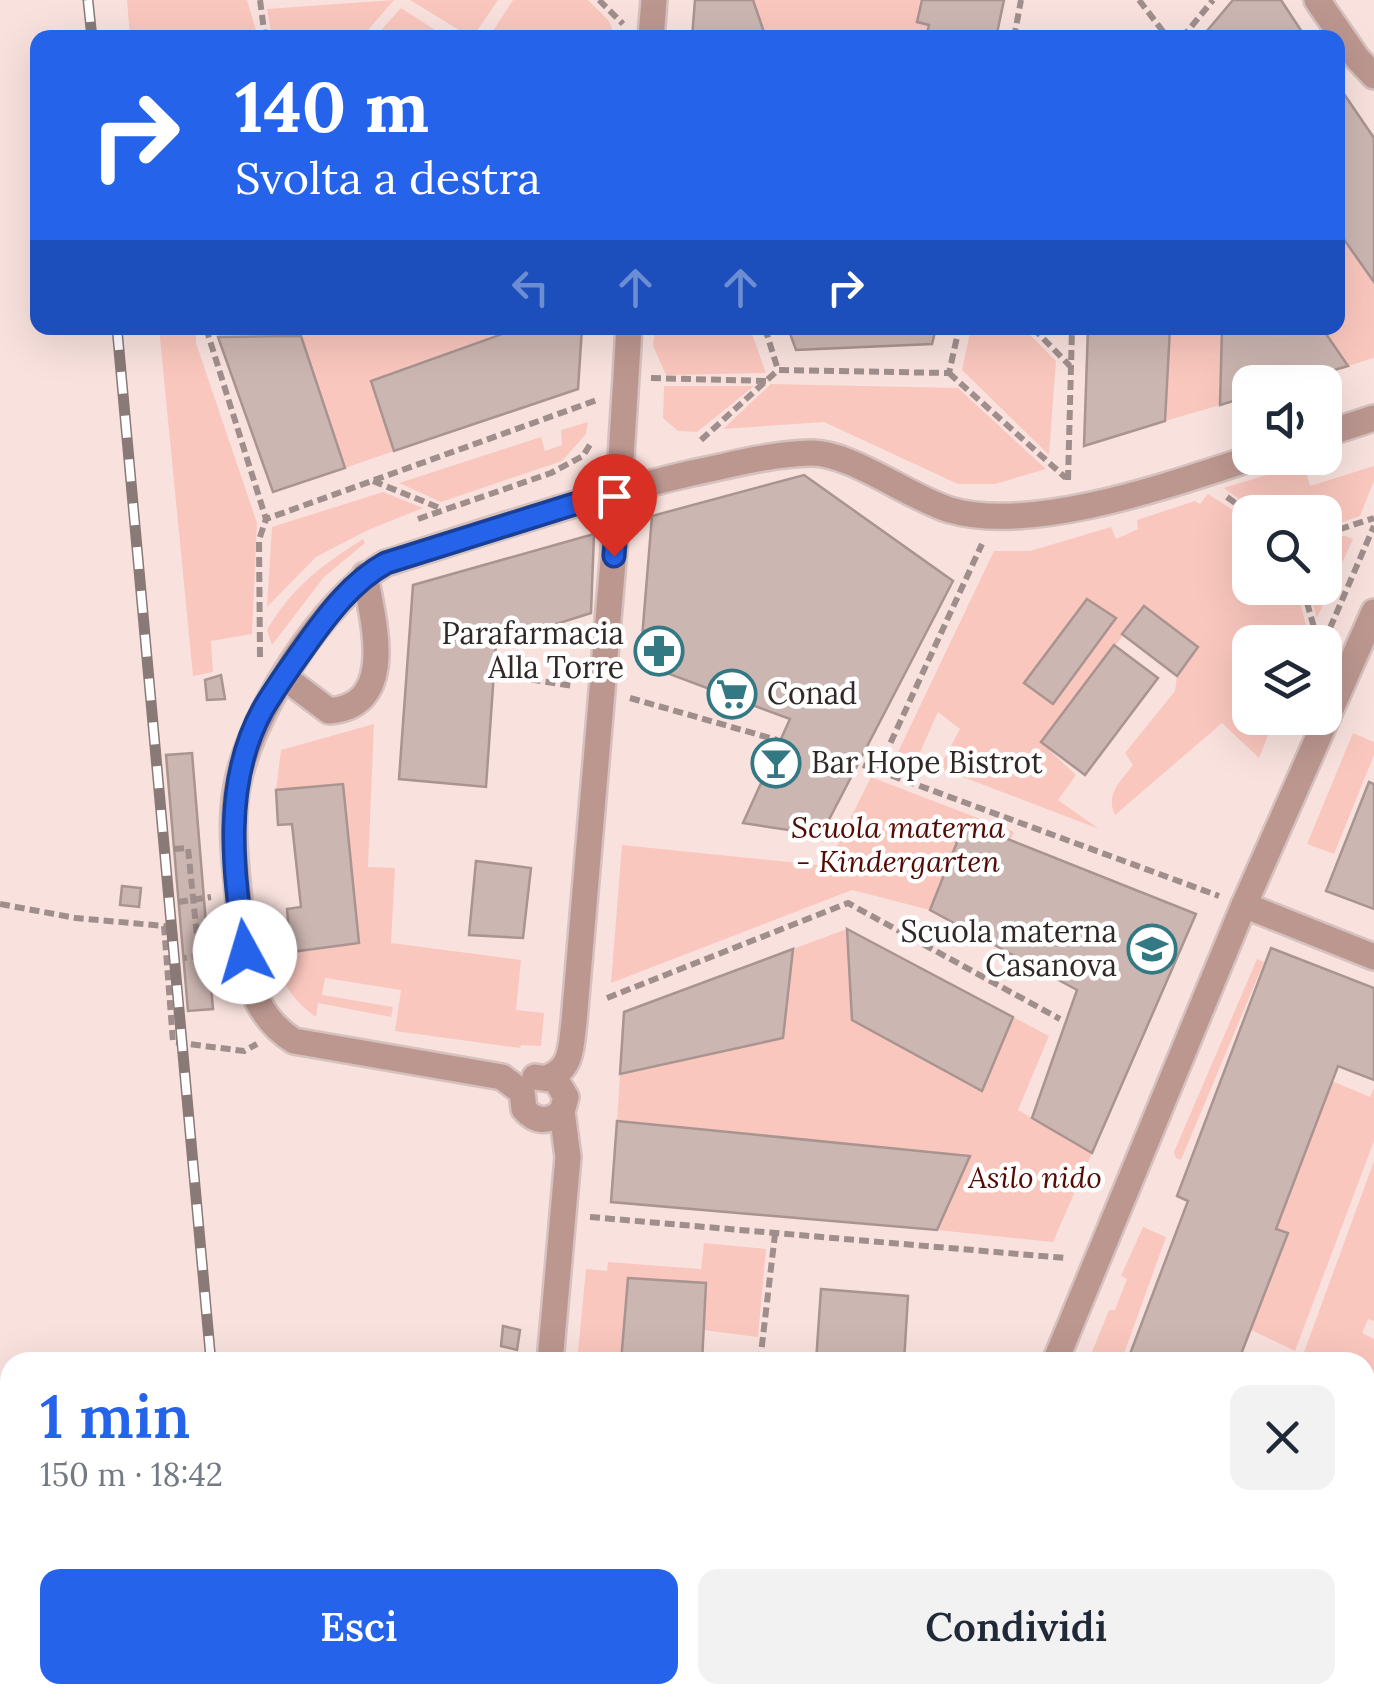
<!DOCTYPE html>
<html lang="it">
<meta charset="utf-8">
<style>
:root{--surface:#fff;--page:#f2f2f3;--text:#1f2937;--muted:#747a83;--accent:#2563eb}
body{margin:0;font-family:Lora,serif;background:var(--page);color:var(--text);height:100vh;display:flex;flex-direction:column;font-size:38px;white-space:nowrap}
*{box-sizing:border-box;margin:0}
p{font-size:32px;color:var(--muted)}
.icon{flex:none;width:55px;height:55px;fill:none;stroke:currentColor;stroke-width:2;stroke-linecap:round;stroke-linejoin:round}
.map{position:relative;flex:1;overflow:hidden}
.details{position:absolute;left:0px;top:1352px;width:1375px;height:352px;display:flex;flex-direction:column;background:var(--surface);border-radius:30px 30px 0 0;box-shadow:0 10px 40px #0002}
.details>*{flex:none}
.guide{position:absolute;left:30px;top:30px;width:1315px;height:305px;border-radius:20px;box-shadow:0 10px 40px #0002;background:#2563eb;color:#fff;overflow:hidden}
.buttons{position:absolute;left:1232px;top:365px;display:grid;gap:20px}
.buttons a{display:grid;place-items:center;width:110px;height:110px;border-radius:20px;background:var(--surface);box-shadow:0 10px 40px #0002;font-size:50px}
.pin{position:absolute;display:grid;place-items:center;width:85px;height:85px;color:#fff;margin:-102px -42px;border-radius:50% 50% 50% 0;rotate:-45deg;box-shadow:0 0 10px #0007}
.pin .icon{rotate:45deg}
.me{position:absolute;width:110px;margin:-55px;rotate:354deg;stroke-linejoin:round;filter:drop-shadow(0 0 8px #0008)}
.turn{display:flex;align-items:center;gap:35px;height:210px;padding:0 40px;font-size:45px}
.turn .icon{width:130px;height:130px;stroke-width:2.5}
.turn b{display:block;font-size:70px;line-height:85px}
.lanes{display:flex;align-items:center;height:95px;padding:0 40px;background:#0003;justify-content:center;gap:50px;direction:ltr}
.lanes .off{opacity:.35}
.round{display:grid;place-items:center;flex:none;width:105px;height:105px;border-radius:20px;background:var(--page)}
.head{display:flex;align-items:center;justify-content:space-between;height:170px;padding:0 40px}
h1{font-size:60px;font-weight:600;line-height:75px;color:var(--accent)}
.button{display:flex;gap:20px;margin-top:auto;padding:20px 40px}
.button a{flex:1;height:115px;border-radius:20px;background:var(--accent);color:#fff;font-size:40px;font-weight:600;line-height:115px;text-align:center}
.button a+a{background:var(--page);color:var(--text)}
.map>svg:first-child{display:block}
</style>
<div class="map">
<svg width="1374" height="1703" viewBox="0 0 1374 1703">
<rect width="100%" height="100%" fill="#f9e2de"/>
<!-- green -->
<g fill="#fac7be">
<path d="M127 0H247L258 37H130Z"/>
<path d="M394 0 362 37H272L267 9Z"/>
<path d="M410 0H498L472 38Z"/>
<path d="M513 0H588L609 21 615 37H489Z"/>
<path d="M753 0H922L929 25 926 37H766Z"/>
<path d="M401 8 446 37H375Z"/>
<path d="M1338 231 1374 282V358L1348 366 1322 328H1338Z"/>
<path d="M159 328H196V343L257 523 252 634 211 641 213 672 193 676Z"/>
<path d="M221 328H519L371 381 394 451 345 468 301 336 218 337Z"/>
<path d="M655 328H750L766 373 666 375 653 346Z"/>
<path d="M971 328H1023L1056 361 1049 455 962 370Z"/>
<path d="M1170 328H1222L1220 405 1165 421Z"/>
<path d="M771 384 958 388 1046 469 995 484H958L824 422 723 429Z"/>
<path d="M664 386H754L697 432 678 431 663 418Z"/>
<path d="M588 422 586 434 562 461 441 502 399 483 541 437 545 451 562 445 561 430Z"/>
<path d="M1299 465 1305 469 1310 486 1374 466V481L1360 516 1325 528V512H1257L1224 488Z"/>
<path d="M383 492 423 508 368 530 316 557 267 607 272 527Z"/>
<path d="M1208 494 1250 521V588H1296L1310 640 1309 642H1250V718H1275L1259 758 1222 723 1115 815C1105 794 1120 782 1133 765L1125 753 1175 691 1177 676 1198 647 1145 607 1041 742 1076 775 1058 800 1099 829 939 768 960 729 938 712 917 759 898 752 994 551H1030L1111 527 1116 539 1138 529 1137 520 1195 501 1200 504Z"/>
<path d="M1345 536 1353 539 1317 618 1308 588H1325V538Z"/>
<path d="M363 539 365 543 324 577 272 645 267 630C293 586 321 566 363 539Z"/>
<path d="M374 724 368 867 395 868 391 943 521 960 516 1010 544 1013 541 1046 521 1045 520 1048 395 1031 401 990 325 978 322 995 393 1007 391 1017 318 1003 316 1017C293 1001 279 981 277 953L359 942 343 785 276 790 281 750Z"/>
<path d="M1353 733 1374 742V755L1334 854 1307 844Z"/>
<path d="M871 777 1014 832 1010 840 965 823 930 910 852 890 611 983 622 845 827 866Z"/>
<path d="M847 929 853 1020 981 1091 1013 1017 1049 1036 1018 1110 1092 1153 1053 1242 937 1230 969 1156 617 1121 620 1074 783 1038 793 949Z"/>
<path d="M1257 959 1264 962 1181 1160 1176 1158 1174 1152Z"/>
<path d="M1332 1081 1370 1097 1374 1088V1141L1295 1351 1251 1330 1287 1234 1276 1229Z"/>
<path d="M1374 1161V1321L1368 1319 1362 1333 1374 1339V1389L1365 1384V1362H1318L1303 1355Z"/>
<path d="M1143 1227 1166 1237 1121 1362H1088L1109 1310H1115L1127 1279 1121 1276Z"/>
<path d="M704 1243 766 1249 758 1337 703 1330 706 1283 629 1278 621 1362H577L586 1269 607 1271 608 1262 701 1269Z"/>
<path d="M1374 1630V1671L1365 1692V1635Z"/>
<path d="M636 1695H769L766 1703H635Z"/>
<path d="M891 1695H975L974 1703H887Z"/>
<path d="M1279 1695H1364L1360 1703H1276Z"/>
</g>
<!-- building -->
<g fill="#ccb6b2" stroke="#a99490" stroke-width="2.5">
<path d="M695 0H753L766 38H692Z"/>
<path d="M922 0H1004L996 38H926L929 25 917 22Z"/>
<path d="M1233 0H1281L1306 38H1201Z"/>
<path d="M1342 91 1374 138V282L1338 231V97Z"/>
<path d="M519 328H582L578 389 394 451 371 381Z"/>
<path d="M788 328H936L932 344 796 350Z"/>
<path d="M1088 328H1170L1165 421 1084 446Z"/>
<path d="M1222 328H1322L1348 366 1294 382H1250V396L1220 405Z"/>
<path d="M301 336 345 468 273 492 218 337Z"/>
<path d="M804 475 953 581 821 835 743 823 790 719 640 663 652 516Z"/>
<path d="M594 534 591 613 496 643 486 787 399 779 413 585Z"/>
<path d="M1087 599 1116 618 1053 704 1024 683Z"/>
<path d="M1144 606 1198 647 1177 676 1122 634Z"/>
<path d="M1114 645 1158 678 1085 775 1041 742Z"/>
<path d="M221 675 225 699 207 700 205 680Z"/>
<path d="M192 753 213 1009 188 1011 166 755Z"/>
<path d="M1369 782 1374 784V909L1326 891Z"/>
<path d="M343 784 359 943 291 952 287 909 301 907 292 824 278 825 276 790Z"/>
<path d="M965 822 1196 914 1092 1153 1032 1118 1077 990 930 910Z"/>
<path d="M476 861 531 868 523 938 469 935Z"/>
<path d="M122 886 141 888 139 907 120 905Z"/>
<path d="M847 929 1013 1017 982 1091 852 1020Z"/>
<path d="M1271 948 1374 988V1080L1338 1066 1276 1229 1288 1233 1238 1362H1127L1188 1201 1177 1196Z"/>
<path d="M793 949 783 1038 620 1074 624 1012Z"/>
<path d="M617 1121 970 1156 937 1230 611 1202Z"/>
<path d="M628 1278 706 1283 702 1362H621Z"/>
<path d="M821 1289 908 1296 904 1362H816Z"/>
<path d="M503 1326 520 1330 517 1350 501 1346Z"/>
<path d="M1365 1384 1374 1389 1373 1514 1365 1511Z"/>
<path d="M567 1695H636L635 1703H566Z"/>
<path d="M769 1695H843L840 1703H766Z"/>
<path d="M978 1695H1056L1080 1703H976Z"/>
<path d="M1126 1695H1150L1148 1703H1123Z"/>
<path d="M1180 1695H1240L1237 1703H1178Z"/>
</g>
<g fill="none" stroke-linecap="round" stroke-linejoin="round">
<!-- minor casing -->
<g stroke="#d5c1bd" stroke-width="30">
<g id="minor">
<path d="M1317 0 1357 58 1374 76"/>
<path d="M651 38 654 0"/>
<path d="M1325 434 1374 418"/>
<path d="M284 677 329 711C398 706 373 621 365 575"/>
<path d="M1244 905 1374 957"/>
<path d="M535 1077 556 1080 566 1097 562 1112 568 1157 550 1362"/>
<path d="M549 1077C573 1068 571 1044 574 1022L619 490 629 328"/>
<path d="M562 1112C548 1123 535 1122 524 1109L522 1092 502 1077 294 1041C249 1013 244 965 240 915 237 872 229 828 237 786 250 715 324 598 386 563 488 531 588 497 692 473 731 465 770 454 811 453 850 452 910 498 950 510 1032 534 1172 484 1252 458"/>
<path d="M1055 1362 1244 905 1374 612"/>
<path d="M1365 1536 1374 1539"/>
<path d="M1365 1622 1374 1617"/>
<path d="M520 1703V1695"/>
<path d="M1264 1703 1267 1695"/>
</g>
</g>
<!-- path -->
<g stroke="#9f8e8c" stroke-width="6" stroke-dasharray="10 5" stroke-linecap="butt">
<path d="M260 0 265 38"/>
<path d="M599 0 623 24"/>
<path d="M1139 0 1168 38"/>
<path d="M1014 38 1021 0"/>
<path d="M1182 38 1213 0"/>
<path d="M206 328 266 519 597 400"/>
<path d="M765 328 778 370 949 373 959 328"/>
<path d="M1033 328 1070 366"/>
<path d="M949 373 1066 478"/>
<path d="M651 378 766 381"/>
<path d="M701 440 778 370"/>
<path d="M1068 480 1072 328"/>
<path d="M373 481 440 508"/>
<path d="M1227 497 1250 514"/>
<path d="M418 519 551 473 583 456 591 443"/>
<path d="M1325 534 1374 518"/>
<path d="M1303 588 1318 642"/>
<path d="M1324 642 1374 526"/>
<path d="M260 657 259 540 266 519"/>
<path d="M501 675 574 686"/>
<path d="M630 698 777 740"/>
<path d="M863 765 1219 896"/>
<path d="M878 770 982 544"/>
<path d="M174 849 188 848 199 956 184 958"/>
<path d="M178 902 211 897"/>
<path d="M0 904 76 918 164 926 173 1042 244 1051 257 1044"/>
<path d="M607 998 848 903 1060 1019"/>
<path d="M590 1217 1065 1258"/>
<path d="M760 1362 775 1234"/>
<path d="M555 1703 556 1695"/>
<path d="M662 1703 663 1695"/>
<path d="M735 1703 739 1695"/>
<path d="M877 1703 881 1695"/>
</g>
<!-- minor -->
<use href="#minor" stroke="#bc9790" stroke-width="25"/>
<!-- rail casing -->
<g stroke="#897977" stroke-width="11">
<g id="rail">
<path d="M88 0 92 38"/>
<path d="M117 328 211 1362"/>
<path d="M242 1695 243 1703"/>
</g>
</g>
<!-- rail -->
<use href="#rail" stroke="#fff" stroke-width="8" stroke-dasharray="22" stroke-linecap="butt"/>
</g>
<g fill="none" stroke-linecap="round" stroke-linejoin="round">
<!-- route casing -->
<g stroke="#184099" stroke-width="25">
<path id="route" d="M245 952C233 871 222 783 263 709 276 687 291 666 306 645 328 614 353 581 386 563L619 490 614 556"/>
</g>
<!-- route -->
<use href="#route" stroke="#2563eb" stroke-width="18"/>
</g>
<!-- icons -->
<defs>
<g id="pharmacy-ring" transform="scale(2.5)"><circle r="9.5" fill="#fff" stroke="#327984" stroke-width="1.5"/><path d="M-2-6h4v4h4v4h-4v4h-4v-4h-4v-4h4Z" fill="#327984"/></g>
<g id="supermarket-ring" transform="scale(2.5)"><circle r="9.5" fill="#fff" stroke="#327984" stroke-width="1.5"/><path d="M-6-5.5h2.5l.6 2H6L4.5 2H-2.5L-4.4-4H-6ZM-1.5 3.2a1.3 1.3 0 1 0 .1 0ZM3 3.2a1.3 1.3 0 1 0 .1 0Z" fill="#327984"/></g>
<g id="bar-ring" transform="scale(2.5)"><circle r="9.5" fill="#fff" stroke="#327984" stroke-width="1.5"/><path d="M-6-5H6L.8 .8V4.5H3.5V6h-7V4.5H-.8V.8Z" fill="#327984"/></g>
<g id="school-ring" transform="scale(2.5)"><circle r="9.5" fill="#fff" stroke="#327984" stroke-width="1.5"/><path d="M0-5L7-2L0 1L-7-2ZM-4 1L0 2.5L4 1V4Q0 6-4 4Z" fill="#327984"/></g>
</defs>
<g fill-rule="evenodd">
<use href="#pharmacy-ring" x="659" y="651"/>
<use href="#supermarket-ring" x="732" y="694"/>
<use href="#bar-ring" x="776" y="763"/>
<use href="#school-ring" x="1152" y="949"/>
</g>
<g text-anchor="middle" stroke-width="9" stroke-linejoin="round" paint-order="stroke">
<!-- poi labels -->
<g font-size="30" fill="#312827" stroke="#fff" text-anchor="end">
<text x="624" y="644">Parafarmacia<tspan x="624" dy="34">Alla Torre</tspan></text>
<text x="767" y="704" text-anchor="start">Conad</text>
<text x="811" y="773" text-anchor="start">Bar Hope Bistrot</text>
<text x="1117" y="942">Scuola materna<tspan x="1117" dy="34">Casanova</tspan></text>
</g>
<!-- park labels -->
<g font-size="30" font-style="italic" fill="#550b05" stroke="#fff">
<text x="898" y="838">Scuola materna<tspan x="898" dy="34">- Kindergarten</tspan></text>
<text x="1035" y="1188">Asilo nido</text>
</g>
</g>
</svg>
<div class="buttons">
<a><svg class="icon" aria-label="sound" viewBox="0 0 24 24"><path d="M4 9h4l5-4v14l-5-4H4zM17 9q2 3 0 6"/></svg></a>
<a><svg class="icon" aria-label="search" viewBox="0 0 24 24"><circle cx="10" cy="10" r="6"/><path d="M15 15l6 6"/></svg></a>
<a><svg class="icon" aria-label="layers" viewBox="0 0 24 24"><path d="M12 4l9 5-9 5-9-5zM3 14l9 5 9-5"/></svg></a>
</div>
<div class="pin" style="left:614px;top:556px;background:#d93025"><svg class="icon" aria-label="arrive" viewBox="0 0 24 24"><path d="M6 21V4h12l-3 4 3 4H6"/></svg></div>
<svg class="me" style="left:245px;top:952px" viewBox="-20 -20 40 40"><circle r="19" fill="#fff"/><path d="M0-13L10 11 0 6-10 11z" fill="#2563eb"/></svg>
<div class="guide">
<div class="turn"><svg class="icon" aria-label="right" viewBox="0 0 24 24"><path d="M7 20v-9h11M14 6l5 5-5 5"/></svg><div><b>140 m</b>Svolta a destra</div></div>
<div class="lanes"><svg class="icon off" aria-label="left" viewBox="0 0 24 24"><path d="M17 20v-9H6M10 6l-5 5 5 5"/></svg><svg class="icon off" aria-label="ahead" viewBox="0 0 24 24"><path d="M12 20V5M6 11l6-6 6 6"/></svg><svg class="icon off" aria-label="ahead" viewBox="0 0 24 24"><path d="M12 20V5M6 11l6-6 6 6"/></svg><svg class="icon" aria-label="right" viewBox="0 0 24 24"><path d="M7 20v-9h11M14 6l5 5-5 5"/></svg></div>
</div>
<section class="details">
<div class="head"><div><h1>1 min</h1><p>150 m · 18:42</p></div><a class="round"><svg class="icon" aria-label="close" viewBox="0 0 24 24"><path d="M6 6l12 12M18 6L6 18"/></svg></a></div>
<div class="button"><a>Esci</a><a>Condividi</a></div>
</section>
</div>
